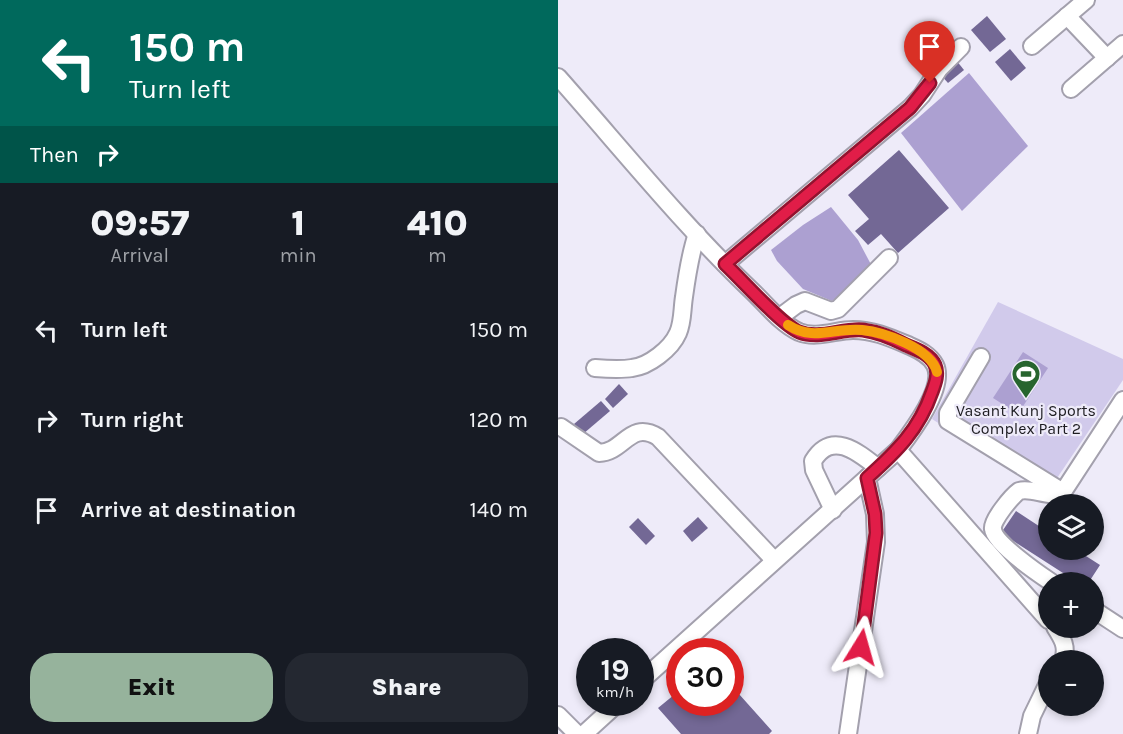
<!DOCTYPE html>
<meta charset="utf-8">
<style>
:root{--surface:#171b24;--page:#242831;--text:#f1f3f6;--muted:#9ea1a6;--accent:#96b39c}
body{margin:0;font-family:Karla,sans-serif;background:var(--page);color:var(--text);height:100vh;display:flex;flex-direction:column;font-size:22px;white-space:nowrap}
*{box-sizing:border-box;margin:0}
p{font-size:20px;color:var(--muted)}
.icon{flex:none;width:33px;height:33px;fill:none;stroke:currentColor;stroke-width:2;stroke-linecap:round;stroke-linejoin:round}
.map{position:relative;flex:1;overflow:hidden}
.panel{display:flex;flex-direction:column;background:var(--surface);width:558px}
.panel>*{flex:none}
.guide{background:#00695c;color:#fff;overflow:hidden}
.tools{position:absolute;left:480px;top:494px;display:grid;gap:12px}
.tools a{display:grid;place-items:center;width:66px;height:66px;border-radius:50%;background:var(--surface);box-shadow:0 3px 9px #0003;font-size:30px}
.speed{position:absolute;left:18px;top:638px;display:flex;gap:12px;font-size:30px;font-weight:700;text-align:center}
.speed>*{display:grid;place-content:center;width:78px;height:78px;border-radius:50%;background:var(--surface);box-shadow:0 3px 9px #0003;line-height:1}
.speed small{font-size:15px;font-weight:400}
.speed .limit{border:9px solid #d22;background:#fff;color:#111}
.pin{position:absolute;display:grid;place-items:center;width:51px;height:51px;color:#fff;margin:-62px -26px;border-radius:50% 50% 50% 0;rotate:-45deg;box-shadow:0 0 6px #0007}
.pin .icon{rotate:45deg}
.me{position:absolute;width:66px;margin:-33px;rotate:8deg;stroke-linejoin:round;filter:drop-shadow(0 0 4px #0008)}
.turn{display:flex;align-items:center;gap:21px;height:126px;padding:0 30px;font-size:27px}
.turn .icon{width:78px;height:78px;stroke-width:2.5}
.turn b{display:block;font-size:42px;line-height:51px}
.then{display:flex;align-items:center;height:57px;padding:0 30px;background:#0003;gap:12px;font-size:22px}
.eta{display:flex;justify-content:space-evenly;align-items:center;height:102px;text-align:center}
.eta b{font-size:36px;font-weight:800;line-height:42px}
.cta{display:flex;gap:12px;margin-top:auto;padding:12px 30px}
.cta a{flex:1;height:69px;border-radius:24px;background:var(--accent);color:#111;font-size:24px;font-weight:800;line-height:69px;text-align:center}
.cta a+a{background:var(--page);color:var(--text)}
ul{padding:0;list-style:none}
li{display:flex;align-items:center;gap:18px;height:90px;padding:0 30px}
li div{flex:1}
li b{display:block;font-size:22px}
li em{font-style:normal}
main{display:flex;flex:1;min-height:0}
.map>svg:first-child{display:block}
</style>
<main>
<section class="panel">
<div class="guide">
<div class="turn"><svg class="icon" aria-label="left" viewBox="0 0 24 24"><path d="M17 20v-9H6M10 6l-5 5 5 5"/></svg><div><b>150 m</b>Turn left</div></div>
<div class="then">Then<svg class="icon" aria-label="right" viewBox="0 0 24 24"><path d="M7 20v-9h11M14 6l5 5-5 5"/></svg></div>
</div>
<div class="eta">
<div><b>09:57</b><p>Arrival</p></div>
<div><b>1</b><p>min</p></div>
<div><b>410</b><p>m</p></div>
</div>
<ul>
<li><svg class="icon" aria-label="left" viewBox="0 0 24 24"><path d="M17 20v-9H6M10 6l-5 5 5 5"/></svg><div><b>Turn left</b></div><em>150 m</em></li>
<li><svg class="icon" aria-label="right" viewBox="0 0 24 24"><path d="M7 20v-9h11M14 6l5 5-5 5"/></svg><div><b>Turn right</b></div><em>120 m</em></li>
<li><svg class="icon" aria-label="arrive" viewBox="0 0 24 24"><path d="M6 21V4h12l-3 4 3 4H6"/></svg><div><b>Arrive at destination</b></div><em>140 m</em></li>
</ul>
<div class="cta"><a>Exit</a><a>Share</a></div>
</section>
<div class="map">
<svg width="565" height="734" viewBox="0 0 565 734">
<rect width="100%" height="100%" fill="#eeebf9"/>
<!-- green -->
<path fill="#d1caeb" d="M440 302 565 359V380L489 493 374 419Z"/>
<!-- water -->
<g fill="#aca0d1">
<path d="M411 73 470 146 404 211 343 133Z"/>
<path d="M273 207 300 240 317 272 274 301 245 289 219 261 213 250 245 225Z"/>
<path d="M465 352 490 368 460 414 435 398Z"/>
</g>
<!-- building -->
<g fill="#736895">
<path d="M429 16 448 39 432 52 413 30Z"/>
<path d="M452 49 468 68 453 81 437 62Z"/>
<path d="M398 60 406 70 390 83 382 74Z"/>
<path d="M341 150 391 208 340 253 323 234 310 245 297 231 311 219 290 195Z"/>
<path d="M61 384 70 394 55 408 47 399Z"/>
<path d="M43 401 52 411 25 434 16 424Z"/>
<path d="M458 511 490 532V549H517L542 565 531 582H519L443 533Z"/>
<path d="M140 517 150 528 134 542 125 531Z"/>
<path d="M80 518 97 536 88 545 71 527Z"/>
<path d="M172 684 214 731 211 734H123L100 708 122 690V702H172Z"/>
</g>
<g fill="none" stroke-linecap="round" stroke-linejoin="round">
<!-- minor casing -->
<g stroke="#a3a0ad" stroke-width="20">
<g id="minor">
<path d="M509 16 549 58"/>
<path d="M474 46 528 0"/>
<path d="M0 77C63 148 124 224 193 290 207 303 223 324 241 332 258 339 278 330 295 330 316 330 333 338 352 346 361 350 372 355 377 365 388 387 353 433 340 450L82 682"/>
<path d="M513 89 565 44"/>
<path d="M167 264 352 108 364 95 381 69 403 47"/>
<path d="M222 317 238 305 247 301 273 311 280 309 331 258"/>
<path d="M423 357 390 413V421L505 492"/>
<path d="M37 368C49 369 62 370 74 368 91 366 113 349 120 333 125 322 124 309 126 297 129 275 132 254 139 234"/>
<path d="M3 427 41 453C66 452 72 420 100 437L216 560"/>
<path d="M340 450 490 620"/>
<path d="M275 510 256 470 255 461C274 430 300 452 320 468"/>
<path d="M493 582C481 574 436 543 435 529 433 521 454 496 461 491 475 487 491 499 505 492L565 400"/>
<path d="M536 610 565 629"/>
<path d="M497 627C504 638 510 647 505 660"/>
<path d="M0 715 19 734"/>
<path d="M26 734 61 702"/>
<path d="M290 734 318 542 317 514 309 478"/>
<path d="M470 734 474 716 490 683"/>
</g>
</g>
<!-- minor -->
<use href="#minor" stroke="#fff" stroke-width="16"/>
</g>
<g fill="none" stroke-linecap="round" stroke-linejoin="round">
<!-- route casing -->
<g stroke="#92132f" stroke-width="15">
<path id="route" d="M303 647 318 533 317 514 309 478C338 452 361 430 374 392 377 384 381 374 377 365 372 354 358 349 348 345 334 338 321 332 305 330 284 328 261 340 241 332 223 324 184 280 167 264L352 108 372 83"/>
</g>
<!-- route -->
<use href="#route" stroke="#e11d48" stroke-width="10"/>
<!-- slow -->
<path stroke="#f59e0b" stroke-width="10" d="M230 325C256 342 276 327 304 330 325 332 373 348 379 372"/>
</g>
<!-- icons -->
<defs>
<g id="stadium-pin" transform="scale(1.5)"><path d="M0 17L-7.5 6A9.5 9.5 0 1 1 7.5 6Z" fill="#27652e" stroke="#eeebf9"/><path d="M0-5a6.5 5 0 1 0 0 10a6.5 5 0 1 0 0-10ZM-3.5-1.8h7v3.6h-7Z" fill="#fff"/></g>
</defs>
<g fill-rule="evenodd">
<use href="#stadium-pin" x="468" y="374"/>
</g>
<g text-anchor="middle" stroke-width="4.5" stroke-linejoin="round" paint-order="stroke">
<!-- poi labels -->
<g font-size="16" fill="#1d1c21" stroke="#eeebf9">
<text x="468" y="416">Vasant Kunj Sports<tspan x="468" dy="18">Complex Part 2</tspan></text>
</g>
</g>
</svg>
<div class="tools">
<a><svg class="icon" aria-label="layers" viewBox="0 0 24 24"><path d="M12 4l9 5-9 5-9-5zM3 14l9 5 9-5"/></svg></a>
<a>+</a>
<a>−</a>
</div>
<div class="speed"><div>19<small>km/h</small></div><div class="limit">30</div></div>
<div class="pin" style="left:372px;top:83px;background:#d93025"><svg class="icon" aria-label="arrive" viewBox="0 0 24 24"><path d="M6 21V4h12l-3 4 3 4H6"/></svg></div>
<svg class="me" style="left:303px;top:647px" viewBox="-20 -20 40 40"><path d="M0-17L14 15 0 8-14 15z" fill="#e11d48" stroke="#fff" stroke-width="4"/></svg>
</div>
</main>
